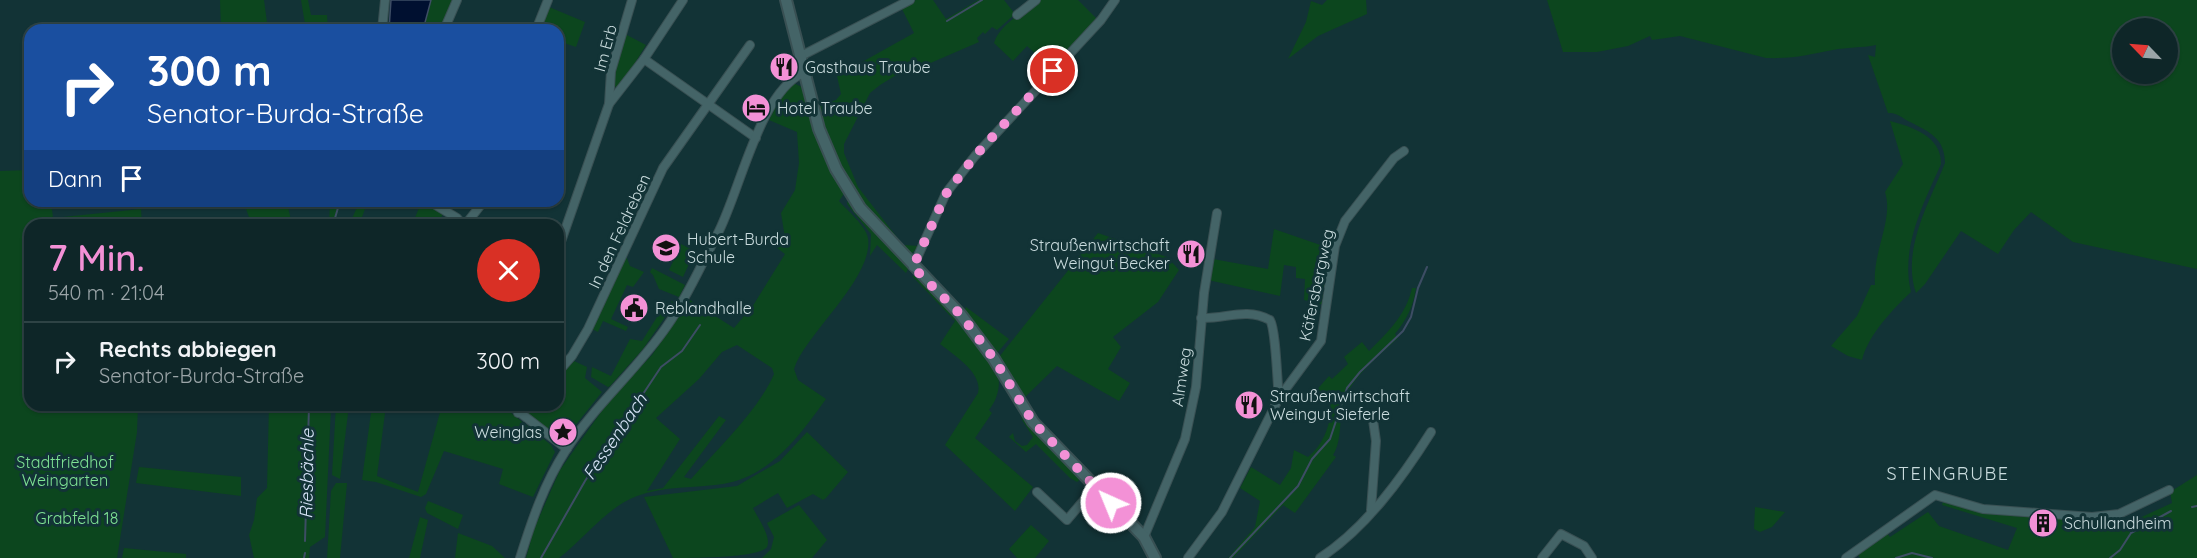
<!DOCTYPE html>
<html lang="de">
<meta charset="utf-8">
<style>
:root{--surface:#0e2628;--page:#172e30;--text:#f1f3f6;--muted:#9ba5a8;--line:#2e4345;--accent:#f391d6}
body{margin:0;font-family:Quicksand,sans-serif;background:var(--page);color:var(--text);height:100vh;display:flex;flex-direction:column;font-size:22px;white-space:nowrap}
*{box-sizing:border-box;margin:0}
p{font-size:20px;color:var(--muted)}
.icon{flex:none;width:33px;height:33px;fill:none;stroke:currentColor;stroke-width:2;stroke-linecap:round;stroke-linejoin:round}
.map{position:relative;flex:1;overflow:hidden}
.details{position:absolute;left:24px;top:219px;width:540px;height:192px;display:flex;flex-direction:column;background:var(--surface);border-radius:18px;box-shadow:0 2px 4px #0004,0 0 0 2px var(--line)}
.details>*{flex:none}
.banner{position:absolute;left:24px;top:24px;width:540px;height:183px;border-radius:18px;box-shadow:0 2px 4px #0004,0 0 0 2px var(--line);background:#1a4fa0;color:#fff;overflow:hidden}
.needle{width:39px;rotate:295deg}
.fabs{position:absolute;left:2112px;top:18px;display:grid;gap:12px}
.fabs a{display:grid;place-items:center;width:66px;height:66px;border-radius:50%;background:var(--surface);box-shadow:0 2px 4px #0004,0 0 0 2px var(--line);font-size:30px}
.pin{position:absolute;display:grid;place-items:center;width:51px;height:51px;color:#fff;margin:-26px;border:3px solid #fff;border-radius:50%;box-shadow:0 2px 6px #0007}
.me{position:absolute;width:66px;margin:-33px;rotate:316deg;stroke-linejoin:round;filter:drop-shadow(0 0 4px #0008)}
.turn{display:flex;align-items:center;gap:21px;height:126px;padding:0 24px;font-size:27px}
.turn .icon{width:78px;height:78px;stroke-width:2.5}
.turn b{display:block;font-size:42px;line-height:51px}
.then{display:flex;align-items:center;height:57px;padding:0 24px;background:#0003;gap:12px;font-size:22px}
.round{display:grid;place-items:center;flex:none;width:63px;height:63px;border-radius:32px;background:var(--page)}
.summary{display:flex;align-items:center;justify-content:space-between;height:102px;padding:0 24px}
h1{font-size:36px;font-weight:600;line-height:45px;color:var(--accent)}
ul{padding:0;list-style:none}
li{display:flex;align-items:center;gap:18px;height:78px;padding:0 24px;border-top:2px solid var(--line)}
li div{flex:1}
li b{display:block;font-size:22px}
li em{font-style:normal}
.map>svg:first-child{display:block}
</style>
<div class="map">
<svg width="2197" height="558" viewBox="0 0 2197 558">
<rect width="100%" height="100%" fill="#123336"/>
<!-- green -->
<g fill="#0c461e" fill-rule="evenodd">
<path d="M220 0H264L268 30H221Z"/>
<path d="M301 0H308L311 15H327L328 30H306Z"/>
<path d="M431 0H453L440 30H423Z"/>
<path d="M916 0H933L946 19 978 0H1004L1015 14 997 30 992 27 985 34 983 32 977 38 979 42 919 68 898 74 880 85 870 93 844 144V153L858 187 903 245 919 246 910 255 868 214 838 167 816 107 836 100 841 94 837 76 914 33 902 9Z"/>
<path d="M1039 0H1078L1098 20 1046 74 1043 71 1048 65 1027 46 1013 61 994 43C999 25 1025 11 1039 0Z"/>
<path d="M1327 0H1366L1367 14 1318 36 1288 59 1306 22 1311 1 1322 5Z"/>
<path d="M1547 0H2197V269L2073 242 2031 212 2014 230 1998 254 1961 231 1925 284 1916 293C1901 250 1930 201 1945 163 1945 139 1930 132 1910 122 1902 118 1897 112 1888 113L1868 55 1875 57 1876 45C1862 48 1847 47 1833 50 1806 55 1794 59 1766 58L1680 36 1652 40 1650 36 1628 46 1597 52H1563ZM2122 28H2168V74H2122Z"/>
<path d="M549 7 585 22 576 47 558 41V30H539Z"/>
<path d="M625 34 646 45 622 84 617 88 613 85 612 76Z"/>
<path d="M793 83 802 87 817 133 845 192 839 201C847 210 866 226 868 238 874 278 805 334 794 369L798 380 826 399C800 435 771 476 723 484 695 488 664 486 637 496 607 507 584 539 559 558H526L534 529 560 470 611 398 652 355 690 300 734 328 754 304 785 254 777 248 779 241 786 244 781 213 795 190 799 163 797 132 769 120 779 100ZM737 345 772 368 774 374C758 411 718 448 691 479L684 477 726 420 719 416 663 488 647 491 680 439 656 418 699 379 722 352Z"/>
<path d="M1890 121C1913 127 1942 137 1941 164 1924 203 1900 247 1911 292 1893 309 1868 335 1862 360L1848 356 1831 346 1857 316 1871 285H1875C1872 252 1894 220 1885 192L1903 164Z"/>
<path d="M30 170V201H51L53 218 141 209 142 225H30V405H138L137 432 117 558H0V171Z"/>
<path d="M848 200 881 240 909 267 906 273 877 245 870 256 871 234 847 204Z"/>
<path d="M243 201 287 202 292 225H252Z"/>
<path d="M330 201H341L336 219 349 225 359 203H364L365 209 359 225H329Z"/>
<path d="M421 203 443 214 437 225H412Z"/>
<path d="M1274 229 1332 249 1324 305 1304 300 1305 279 1296 278V267L1284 265 1280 296 1208 280 1213 259 1268 269Z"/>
<path d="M1098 233 1167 257 1179 270 1158 302 1113 337 1121 347 1108 369 1130 383 1119 401 1057 366 1022 400 999 357Z"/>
<path d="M681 244 695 251 683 277 669 270Z"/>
<path d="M626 256 630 266 644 272 633 287 627 285 611 319 628 327 626 331 603 321 598 332 592 329Z"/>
<path d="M652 268 685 285 679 297 659 289 653 275 650 272Z"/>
<path d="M912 276H916C937 297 992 349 998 376 1001 387 996 402 989 410L992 413 975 438 1033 487 1015 511 945 445 978 393C983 373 954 355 940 344L955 321Z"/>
<path d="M1412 288H1416C1413 307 1407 319 1395 334L1398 338C1379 356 1350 378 1343 404 1339 420 1342 442 1333 455L1336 457 1295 513 1283 505 1233 558H1228L1255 527 1260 501 1240 488 1251 467 1280 485 1291 468 1294 450 1308 457C1324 445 1333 420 1330 401L1313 394 1329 376 1332 379 1348 364 1344 357 1362 342 1369 351C1388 332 1406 315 1412 288Z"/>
<path d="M672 301 674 304 643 349 610 386 608 387 591 377 592 367 611 376 630 339 642 341 662 309Z"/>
<path d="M966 307 1009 339 998 352 993 351 976 326 963 313Z"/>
<path d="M574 361 587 367 585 378 602 392 566 437 562 438 530 419 528 414 533 405H558V379Z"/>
<path d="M269 405 331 408 325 537 310 547 309 558H254L249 535 254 520 257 498 267 488Z"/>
<path d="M336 405H349L340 479 332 475Z"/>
<path d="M372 405H386L377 476 418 492 442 405H501L551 445 555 452 533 497 499 484 503 469 444 451 426 494 421 497 376 482 362 480Z"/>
<path d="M1020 412 1041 438 1081 479 1077 482 1070 478 1036 444 1026 452 1009 437 1013 433 1015 441 1022 446 1027 445 1033 437 1022 420Z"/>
<path d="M807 432 848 472 826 498 823 500 813 494 787 508 778 493 753 508C757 517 772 537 767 547 760 558 691 558 673 558L644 497 737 486 780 461Z"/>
<path d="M139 467 241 477V496L136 483Z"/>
<path d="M2197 475V558H1860L1856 552 1886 532 1890 537 1928 512 1939 526 2008 550 2017 528 1942 505 1943 502 1977 511 2023 517 2027 513 2119 516 2122 526 2172 503 2170 492Z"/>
<path d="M336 483H347L340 558H327L331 491Z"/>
<path d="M428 501 463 515 458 529 427 513 425 508Z"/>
<path d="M799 505 827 540 812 558H762L771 549 774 537 767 523Z"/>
<path d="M1755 507 1785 512 1772 527 1760 532 1754 529Z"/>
<path d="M420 517 428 520 420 558H409Z"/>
<path d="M1031 525 1049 541 1035 558H1017L1009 549Z"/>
<path d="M458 533 492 546 505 558H455Z"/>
<path d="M124 548 186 554V558H122Z"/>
</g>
<!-- water -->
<path fill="#001030" stroke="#3d4d64" stroke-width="1.5" d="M391 0H431L423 30H389Z"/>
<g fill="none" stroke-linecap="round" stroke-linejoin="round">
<!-- stream -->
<g stroke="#3d4d64" stroke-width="2">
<path d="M947 21 982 0"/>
<path d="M333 225 340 201"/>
<path d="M2192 507 2197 506"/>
<path d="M305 541 309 407"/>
<path d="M304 558 305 553"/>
<path d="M541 558 585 481 661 367 682 351 700 325"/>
<path d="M1230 558 1298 486 1312 459 1330 439 1347 388 1360 372 1403 331 1411 317 1418 288 1427 267"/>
<path d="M1896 558 1912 553 1932 558"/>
<path d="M2110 558 2120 550 2131 533 2171 511"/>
</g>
<!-- minor casing -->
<g stroke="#395053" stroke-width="10">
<g id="minor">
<path d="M1017 15 1036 0"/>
<path d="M382 30 385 0"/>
<path d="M444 30 457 0"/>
<path d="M536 30 548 0"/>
<path d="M799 57 910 0"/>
<path d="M644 59 756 138"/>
<path d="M609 104 611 71 632 0"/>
<path d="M429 201 457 218 463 225"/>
<path d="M465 225 484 201"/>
<path d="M558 250 609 104 644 59 683 0"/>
<path d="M913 267 946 193 975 156 1101 20 1115 0"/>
<path d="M1201 318C1227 319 1245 307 1270 320 1276 330 1277 381 1279 398"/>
<path d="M558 372 572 356 588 329 663 168 750 45"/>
<path d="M510 405 567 449"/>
<path d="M518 413 526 405"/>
<path d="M1037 492 1067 520 1095 487"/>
<path d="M1371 510 1376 441 1373 420"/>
<path d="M1144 537 1185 439 1196 387 1204 293 1217 213"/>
<path d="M520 558C532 520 544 484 566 450 595 405 637 370 667 326 687 298 701 265 717 235 740 192 759 93 803 73"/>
<path d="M1188 558 1222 512 1279 398 1321 341 1335 246 1345 221 1394 158 1404 151"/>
<path d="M1320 558C1366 528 1402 478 1431 432"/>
<path d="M1542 558 1561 534 1584 546 1592 558"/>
<path d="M1846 558 1935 495 1983 509 2092 517 2119 514 2169 490"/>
</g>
</g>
<!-- tertiary casing -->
<g stroke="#395053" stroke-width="14">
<path id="tertiary" d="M786 0 819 129 836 169 860 208 961 315 994 359 1033 422 1144 537 1155 558"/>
</g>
<!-- minor -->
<use href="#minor" stroke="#446467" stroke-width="8"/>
<!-- tertiary -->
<use href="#tertiary" stroke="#446467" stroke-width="10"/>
</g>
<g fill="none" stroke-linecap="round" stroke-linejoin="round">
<!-- route -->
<path stroke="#f391d6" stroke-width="10" stroke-dasharray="0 18" d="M1053 71 975 156 946 194 913 267 961 315 994 359 1033 422 1111 503"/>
</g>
<!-- icons -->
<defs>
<g id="restaurant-disc" transform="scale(1.5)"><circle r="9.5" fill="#f391d6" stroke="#123336"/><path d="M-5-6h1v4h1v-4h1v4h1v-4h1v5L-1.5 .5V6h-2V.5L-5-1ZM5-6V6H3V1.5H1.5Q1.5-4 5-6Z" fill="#111"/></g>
<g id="hotel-disc" transform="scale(1.5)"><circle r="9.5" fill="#f391d6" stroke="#123336"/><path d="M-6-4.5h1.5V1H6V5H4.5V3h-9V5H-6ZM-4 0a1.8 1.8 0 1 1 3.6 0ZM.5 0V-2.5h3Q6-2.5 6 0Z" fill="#111"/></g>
<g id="school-disc" transform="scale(1.5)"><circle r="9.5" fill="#f391d6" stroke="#123336"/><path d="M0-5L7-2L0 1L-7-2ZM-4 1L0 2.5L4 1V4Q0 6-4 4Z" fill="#111"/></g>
<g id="civic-disc" transform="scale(1.5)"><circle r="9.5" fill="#f391d6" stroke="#123336"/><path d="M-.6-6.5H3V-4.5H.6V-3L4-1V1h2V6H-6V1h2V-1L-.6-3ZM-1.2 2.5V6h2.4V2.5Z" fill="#111"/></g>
<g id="sight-disc" transform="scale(1.5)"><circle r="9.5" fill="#f391d6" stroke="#123336"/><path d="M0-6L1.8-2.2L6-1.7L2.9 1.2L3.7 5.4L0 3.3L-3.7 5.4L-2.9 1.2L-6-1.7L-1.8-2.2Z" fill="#111"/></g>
<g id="building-disc" transform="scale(1.5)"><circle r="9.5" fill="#f391d6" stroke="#123336"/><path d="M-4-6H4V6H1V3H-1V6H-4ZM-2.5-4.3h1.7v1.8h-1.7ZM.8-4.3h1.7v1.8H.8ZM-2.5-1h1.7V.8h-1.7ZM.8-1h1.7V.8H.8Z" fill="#111"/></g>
</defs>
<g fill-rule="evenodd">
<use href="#restaurant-disc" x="784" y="67"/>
<use href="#hotel-disc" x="756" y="108"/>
<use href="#school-disc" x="666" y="248"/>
<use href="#restaurant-disc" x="1191" y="254"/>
<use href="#civic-disc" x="634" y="308"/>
<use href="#restaurant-disc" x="1249" y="405"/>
<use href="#sight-disc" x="563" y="432"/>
<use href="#building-disc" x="2043" y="523"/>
</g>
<g text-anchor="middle" stroke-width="6" stroke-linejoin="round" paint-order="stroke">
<!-- street labels -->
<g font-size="16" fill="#cadcde" stroke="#123336">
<text transform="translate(605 48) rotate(-75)" y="6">Im Erb</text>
<text transform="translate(619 231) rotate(-65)" y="6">In den Feldreben</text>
<text transform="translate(1316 285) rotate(-78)" y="6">Käfersbergweg</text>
<text transform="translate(1181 377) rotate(-82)" y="6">Almweg</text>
</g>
<!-- poi labels -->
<g font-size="16" fill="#cadcde" stroke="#123336" text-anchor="start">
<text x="805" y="73">Gasthaus Traube</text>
<text x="777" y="114">Hotel Traube</text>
<text x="687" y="245">Hubert-Burda<tspan x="687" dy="18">Schule</tspan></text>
<text x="1170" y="251" text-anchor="end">Straußenwirtschaft<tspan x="1170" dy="18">Weingut Becker</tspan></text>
<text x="655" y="314">Reblandhalle</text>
<text x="1270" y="402">Straußenwirtschaft<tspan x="1270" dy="18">Weingut Sieferle</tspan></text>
<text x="542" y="438" text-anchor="end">Weinglas</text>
<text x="2064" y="529">Schullandheim</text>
</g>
<!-- park labels -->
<g font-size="16" fill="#7fe394" stroke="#123336">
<text x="65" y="468">Stadtfriedhof<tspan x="65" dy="18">Weingarten</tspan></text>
<text x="77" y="524">Grabfeld 18</text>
</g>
<!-- water labels -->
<g font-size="18" font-style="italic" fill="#d7e4f7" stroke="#123336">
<text transform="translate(615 437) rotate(-56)" y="6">Fessenbach</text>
<text transform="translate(307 474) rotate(-89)" y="6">Riesbächle</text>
</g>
<!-- neighbourhood labels -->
<g font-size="18" letter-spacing="1.5" fill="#cadcde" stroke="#123336">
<text x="1948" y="480">STEINGRUBE</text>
</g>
</g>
</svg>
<div class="fabs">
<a><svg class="needle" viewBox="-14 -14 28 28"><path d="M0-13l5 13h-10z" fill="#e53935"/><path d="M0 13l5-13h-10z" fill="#9ba5a8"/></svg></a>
</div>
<div class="pin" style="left:1053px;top:71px;background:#d93025"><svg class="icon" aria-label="arrive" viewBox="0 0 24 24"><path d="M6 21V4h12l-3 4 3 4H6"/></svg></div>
<svg class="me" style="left:1111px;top:503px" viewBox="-20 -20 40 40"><circle r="17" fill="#f391d6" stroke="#fff" stroke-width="3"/><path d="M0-11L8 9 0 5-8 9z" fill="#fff"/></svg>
<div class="banner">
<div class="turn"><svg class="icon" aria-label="right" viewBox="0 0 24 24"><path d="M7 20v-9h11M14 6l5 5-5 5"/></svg><div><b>300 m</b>Senator-Burda-Straße</div></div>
<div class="then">Dann<svg class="icon" aria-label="arrive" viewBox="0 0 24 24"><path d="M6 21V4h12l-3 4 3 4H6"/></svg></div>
</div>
<section class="details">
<div class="summary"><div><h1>7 Min.</h1><p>540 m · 21:04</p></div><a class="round" style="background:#d93025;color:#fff"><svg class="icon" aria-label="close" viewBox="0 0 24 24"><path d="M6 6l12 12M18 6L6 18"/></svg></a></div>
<ul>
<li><svg class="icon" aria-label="right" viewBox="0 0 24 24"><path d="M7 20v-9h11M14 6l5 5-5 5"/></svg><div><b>Rechts abbiegen</b><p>Senator-Burda-Straße</p></div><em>300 m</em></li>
</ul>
</section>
</div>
